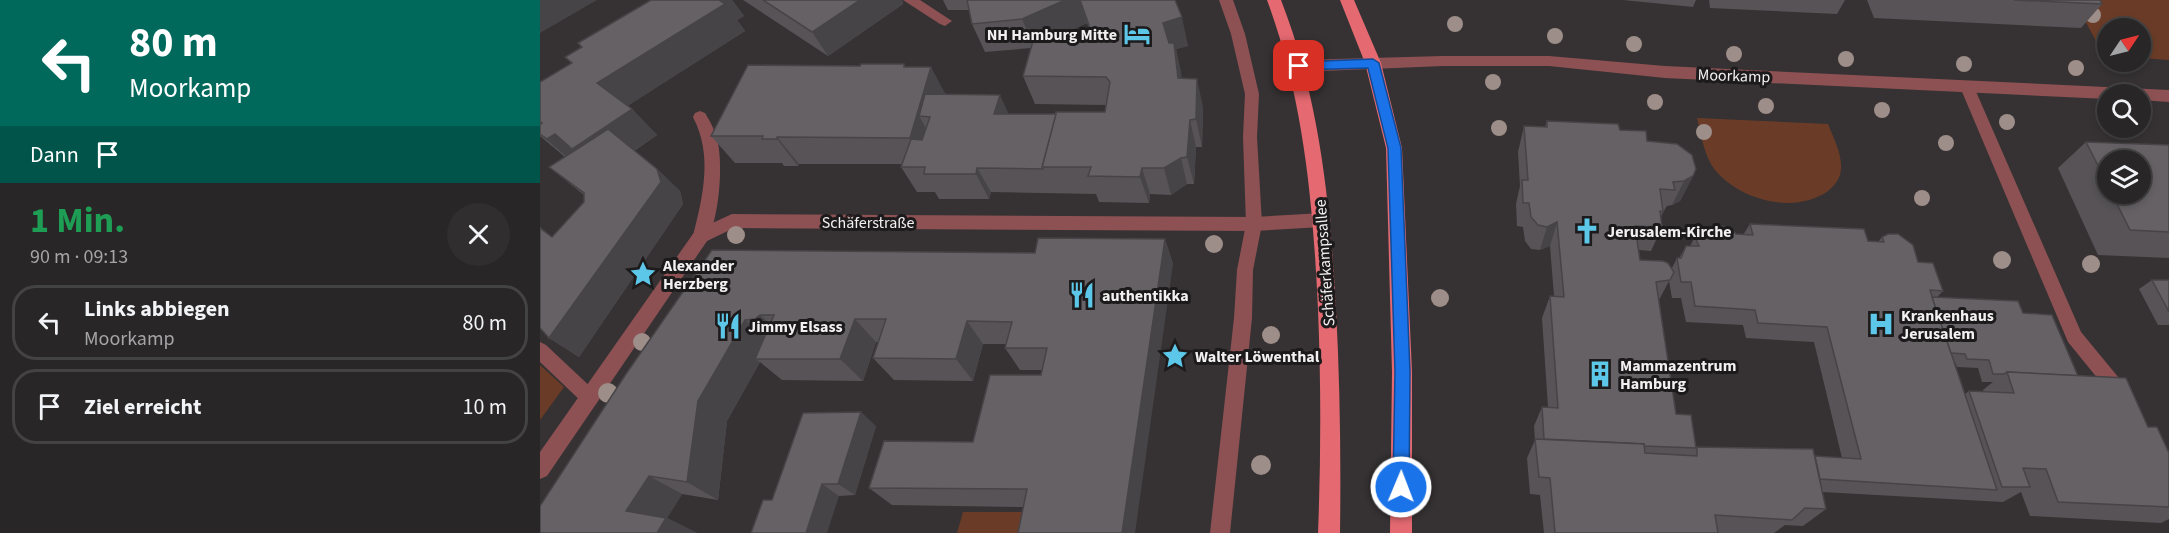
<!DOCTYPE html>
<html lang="de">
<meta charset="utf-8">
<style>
:root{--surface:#282626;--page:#302e2e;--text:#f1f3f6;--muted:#a5a5a7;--line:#444343}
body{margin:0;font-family:"Source Sans 3",sans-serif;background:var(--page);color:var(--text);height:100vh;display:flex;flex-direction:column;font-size:22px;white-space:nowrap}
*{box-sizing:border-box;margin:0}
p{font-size:20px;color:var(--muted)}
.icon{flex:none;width:33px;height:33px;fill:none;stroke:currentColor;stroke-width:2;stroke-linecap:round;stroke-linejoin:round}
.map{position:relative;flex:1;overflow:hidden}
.side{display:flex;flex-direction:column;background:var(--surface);width:540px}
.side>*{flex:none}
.guide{background:#00695c;color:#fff;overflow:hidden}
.needle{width:39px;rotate:55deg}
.controls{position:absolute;left:1557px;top:18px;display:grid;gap:12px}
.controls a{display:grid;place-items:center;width:54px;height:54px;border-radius:50%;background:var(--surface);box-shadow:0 3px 9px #0003,0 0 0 2px var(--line);font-size:30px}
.pin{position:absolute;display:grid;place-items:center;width:51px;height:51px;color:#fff;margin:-26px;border-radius:12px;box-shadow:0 3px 9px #0006}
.me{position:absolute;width:66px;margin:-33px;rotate:1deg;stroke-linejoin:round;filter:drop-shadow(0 0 4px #0008)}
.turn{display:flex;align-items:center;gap:21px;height:126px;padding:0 30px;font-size:27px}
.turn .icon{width:78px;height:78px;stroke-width:2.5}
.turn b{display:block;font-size:42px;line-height:51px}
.then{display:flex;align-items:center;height:57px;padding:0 30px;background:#0003;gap:12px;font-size:22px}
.round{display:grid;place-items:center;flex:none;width:63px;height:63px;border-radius:32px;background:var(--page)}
.overview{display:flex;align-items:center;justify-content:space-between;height:102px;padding:0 30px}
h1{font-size:36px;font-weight:700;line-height:45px;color:#1e9e55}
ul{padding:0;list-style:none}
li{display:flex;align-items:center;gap:18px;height:75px;margin:0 12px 9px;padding:0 18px;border:3px solid var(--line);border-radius:24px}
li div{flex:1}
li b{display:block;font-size:22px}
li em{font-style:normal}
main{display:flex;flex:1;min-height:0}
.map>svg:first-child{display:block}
</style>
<main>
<section class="side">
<div class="guide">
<div class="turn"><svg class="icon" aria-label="left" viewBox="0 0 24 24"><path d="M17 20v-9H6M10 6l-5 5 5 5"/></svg><div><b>80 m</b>Moorkamp</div></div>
<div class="then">Dann<svg class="icon" aria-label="arrive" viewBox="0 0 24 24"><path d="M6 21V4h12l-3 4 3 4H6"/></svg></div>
</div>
<div class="overview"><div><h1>1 Min.</h1><p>90 m · 09:13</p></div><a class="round"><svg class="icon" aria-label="close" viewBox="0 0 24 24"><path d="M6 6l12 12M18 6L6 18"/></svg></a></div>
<ul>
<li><svg class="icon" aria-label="left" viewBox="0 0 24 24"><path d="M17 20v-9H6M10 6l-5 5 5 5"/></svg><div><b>Links abbiegen</b><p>Moorkamp</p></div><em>80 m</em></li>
<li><svg class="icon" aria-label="arrive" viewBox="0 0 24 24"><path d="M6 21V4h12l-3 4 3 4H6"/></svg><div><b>Ziel erreicht</b></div><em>10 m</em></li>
</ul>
</section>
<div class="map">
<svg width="1629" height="533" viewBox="0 0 1629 533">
<rect width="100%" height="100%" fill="#363233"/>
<!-- green -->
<g fill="#6a3c27">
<path d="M1534 0H1629V60L1601 58 1600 28H1568L1567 56H1564Z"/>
<path d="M1157 118 1288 124C1293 137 1302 154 1301 168 1301 178 1295 185 1288 191 1254 215 1200 200 1175 170 1164 156 1161 134 1157 118Z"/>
<path d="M0 365 24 387 0 420Z"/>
<path d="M423 512H496L492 533H417Z"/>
</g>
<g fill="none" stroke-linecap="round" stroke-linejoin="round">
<!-- service -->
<g fill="#8d5153" fill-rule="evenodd">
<path d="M363 0H380L412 21 405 26 400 24Z"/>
<path d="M679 0H693L705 34 719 94 717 137 722 224 713 270 712 318 690 533H670L694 318 697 270 706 224 703 137 705 94 691 34Z"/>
<path d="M1427 82 1434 87 1541 332 1588 389 1591 395 1588 401 1582 403 1576 401 1528 342 1420 87Z"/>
<path d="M160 111 165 113C171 123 176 132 178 143 183 169 179 217 167 241L161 243 155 241 153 236C163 196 173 155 153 117L155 113Z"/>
<path d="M0 342 6 345 56 392 59 398 56 404 50 406 44 404 0 362Z"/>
</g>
<!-- minor -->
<path fill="#8d5153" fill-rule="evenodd" d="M782 213 788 215 791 220 788 225 782 227 714 231 194 228 167 241 7 476 0 479V452L155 231 192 214 714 217Z"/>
<!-- tertiary -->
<path fill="#8d5153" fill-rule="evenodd" d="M903 56H1009L1125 66 1629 90V102L1600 100V94H1568V99L1125 78 1009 66H903L759 72 754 70 751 66 754 62 759 60Z"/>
<!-- primary -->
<g fill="#e46971" fill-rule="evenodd">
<path d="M727 0H741C780 100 790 203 796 309 800 384 801 458 800 533H778C781 458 781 384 778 309 773 203 764 100 727 0Z"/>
<path d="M800 0H814L841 63 862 148 872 372V533H850L852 372 846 148 825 63Z"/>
</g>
</g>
<!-- trees -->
<g fill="#9d8e89">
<circle cx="1553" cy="15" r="8"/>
<circle cx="915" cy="24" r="8"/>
<circle cx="1015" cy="36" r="8"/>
<circle cx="1094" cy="44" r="8"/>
<circle cx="1194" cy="54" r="8"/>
<circle cx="1306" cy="59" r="8"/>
<circle cx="1424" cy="64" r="8"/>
<circle cx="1536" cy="68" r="8"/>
<circle cx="953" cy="82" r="8"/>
<circle cx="1115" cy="102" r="8"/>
<circle cx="1226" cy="106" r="8"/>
<circle cx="1342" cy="110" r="8"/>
<circle cx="1467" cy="122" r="8"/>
<circle cx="959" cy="128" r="8"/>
<circle cx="1164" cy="132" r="8"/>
<circle cx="1406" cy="143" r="8"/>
<circle cx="1382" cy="198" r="8"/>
<circle cx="196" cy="235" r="9"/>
<circle cx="674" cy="244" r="9"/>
<circle cx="1462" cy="260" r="9"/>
<circle cx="1551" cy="264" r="9"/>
<circle cx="900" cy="298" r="9"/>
<circle cx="731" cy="335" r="9"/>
<circle cx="102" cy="342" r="9"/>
<circle cx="68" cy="393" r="10"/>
<circle cx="721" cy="465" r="10"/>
</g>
<!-- wall -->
<g fill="#575357" fill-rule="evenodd">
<path d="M111 0H192L204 16 197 20 205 31 87 106 92 109 117 135 94 151 117 169 140 191 143 204 39 357 9 338 0 227 12 237 44 202V195L9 167 25 157 0 136V82L31 63 25 57 41 47 38 43Z"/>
<path d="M203 0H362L363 4 288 56Z"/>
<path d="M403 0H635L648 46 636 49 641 79 663 107 662 147H656L654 184H647L631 195 610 194 609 203 559 202 556 194 451 192 449 199H399L395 192H377L361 167 362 164H259L258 166H244L242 163H195L171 136 366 67 406 94 469 114H516L565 112 566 105 495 104 483 76 491 48 445 52 432 24 429 10H408ZM547 23 554 42 507 41Z"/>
<path d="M1083 0H1156L1153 7Z"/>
<path d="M1169 0H1305L1297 14 1170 8Z"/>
<path d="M1327 0H1560L1562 4 1541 28 1334 18Z"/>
<path d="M1007 121 1080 130 1107 141 1153 176 1140 201 1132 205 1127 206 1122 214 1121 217 1122 227 1111 251 1099 250 1100 260 1132 268 1137 258H1139L1146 246H1150L1155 237H1166L1196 234 1203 235 1210 224 1328 241 1338 242 1342 237 1378 262 1403 291 1396 298 1483 313 1538 376 1608 427 1629 453V519L1621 523 1490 516 1481 492 1463 502 1282 492 1286 509 1263 526 1245 525 1234 533H1004L1000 495 990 494 987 458 995 440 994 426 1002 407H1008L1002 318 1010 296H1014L1010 246 1000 250 991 249 985 241 983 227 977 226 976 204 980 186 978 152 984 126 1005 127ZM1129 281 1132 298H1141L1146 322 1203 325 1206 338 1274 342 1302 458 1157 447 1156 448 1136 414 1119 300ZM1414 362H1415L1417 367 1438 368 1442 382H1453L1443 390V391H1429L1425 394Z"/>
<path d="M1546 142 1629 145V258L1558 255 1518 168ZM1568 160 1600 194H1568Z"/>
<path d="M625 239 633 264 484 507 352 505 329 488 433 442 501 375 502 370H480L465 348 466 344H443L433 381 354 380 333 358 338 342H336L323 381 242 380 220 362 187 421 178 500 142 494 127 518 157 533H0L172 250 495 253Z"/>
<path d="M1612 280H1629V325H1618L1599 289Z"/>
<path d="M336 426 315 495 232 500Z"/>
</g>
<!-- shaded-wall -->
<g fill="#474447">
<path d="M0 0H57L0 33Z"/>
<path d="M176 0H192L204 16 197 20 205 31 83 109 57 83Z"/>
<path d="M320 0H362L363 4 288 56 272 32Z"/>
<path d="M525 0H540L547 23 494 47 482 19Z"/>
<path d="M642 17 648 46 636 49 641 71 645 106 623 23Z"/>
<path d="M391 67 406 95 379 116 393 140 387 164 370 138Z"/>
<path d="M657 79 663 107 662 147 656 119Z"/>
<path d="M460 95 472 121 454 114Z"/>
<path d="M0 101 15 134 43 159 35 164 0 134Z"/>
<path d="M92 109 117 135 60 173 32 149Z"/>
<path d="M650 120 656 147 654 184 647 157Z"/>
<path d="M237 137 259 164 258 166 237 139Z"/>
<path d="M641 158 647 184 631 195 624 168Z"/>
<path d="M437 168 451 192 449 199 436 174Z"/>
<path d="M602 168 610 194 609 203 600 177Z"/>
<path d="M117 169 140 191 143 204 39 357 9 338Z"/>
<path d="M1153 176 1140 201 1132 205 1144 181Z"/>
<path d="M1017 222 1010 246 1000 250 1007 227Z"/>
<path d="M625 239 633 264 595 533H582Z"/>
<path d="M220 315 245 338 241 342 215 319Z"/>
<path d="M315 319 336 342 323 381 300 359Z"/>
<path d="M205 320 231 342 215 359 220 362 187 421 178 500 147 482 158 401Z"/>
<path d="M427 321 443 344 433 381 416 359Z"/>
<path d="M321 412 336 426 315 495 298 484Z"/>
<path d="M109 476 142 494 127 518 157 533H117L86 511Z"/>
<path d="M282 484 299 496 287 533H266Z"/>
</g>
<!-- building -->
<g fill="#656165" stroke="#474447" stroke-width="1.5">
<path d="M111 0H179L185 4 57 83 92 109 32 149 15 134 7 139 0 134V125L2 123 0 122V82L32 63 25 57 42 47 38 43Z"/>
<path d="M223 0H320L272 32Z"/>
<path d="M427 0H525L482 19 432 24Z"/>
<path d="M540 0H635L642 17 623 23 629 43H634L638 78 657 79 656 119 650 120 647 157 641 158 624 168H602L600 177 548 176 551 167H502L516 112H565L570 82 566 77 483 76 493 41 555 42Z"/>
<path d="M1474 0H1560L1562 4Z"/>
<path d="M321 64H364V67H391L370 138 237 137V139H222L223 136H171L208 65 320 66Z"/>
<path d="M385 94 460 95 454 114H516L502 167 503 169 437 168 436 174H384L385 167H361L371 139 382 140 390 117 379 116Z"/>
<path d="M1007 121 1078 124 1080 130 1106 131 1107 141 1137 144 1152 155 1156 169 1153 176 1144 181 1133 182 1135 190 1120 189 1123 212 1120 211 1122 227 1095 226 1100 260 1123 261 1128 263 1134 272 1130 280 1116 282 1136 414 1151 415 1156 448 1104 446V444L1004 439 1002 407 1018 408 1010 296 1024 297 1017 222 1007 227 998 225 991 217 989 203H983L982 180H988L984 126 1007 127Z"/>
<path d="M68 129 117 169 121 182 9 338 0 328V228L12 237 44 202V193L9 167Z"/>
<path d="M1546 142 1629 145V232L1590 230 1572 194H1600V160H1568V185Z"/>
<path d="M1210 224 1324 229 1328 241 1344 242 1342 237 1348 234H1358L1373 245 1378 262 1393 263 1403 291 1390 290 1457 490 1280 479 1275 456 1321 459 1287 327 1218 323 1215 310 1155 306 1151 282H1141L1137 258H1141L1146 246H1159L1155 237H1166L1181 226 1189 227 1196 234 1213 235Z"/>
<path d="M498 238 625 239 582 533H478L487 489 329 488 344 441 433 442 450 375H501L507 348H465L472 322 427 321 416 359 333 358 346 319H315L300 359H215L234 315H220L215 319 205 320 158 401 147 482 109 476 86 511 126 518 117 533H0V506L86 374 172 250 495 253Z"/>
<path d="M1612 280H1629V312Z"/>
<path d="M1392 297 1478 301 1483 313 1512 315 1538 376 1467 372 1464 374H1453L1449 360 1427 359 1425 354 1411 353Z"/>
<path d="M1467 372 1586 378 1608 427H1617L1629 453V507L1518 502 1506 469 1483 468 1490 487H1462L1429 391 1474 393Z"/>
<path d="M321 412 298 484H282L266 533H211L223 500H232L263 413Z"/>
<path d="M995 439 1104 444 1105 453 1157 456V447L1273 449 1286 509 1265 508 1252 520 1175 515 1178 533H1015L1010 478 999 477Z"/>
</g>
<!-- route -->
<path fill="#1a73e8" stroke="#114b97" stroke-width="1.5" d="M833 59 839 63 861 148 870 372 869 487 867 492 861 495 856 492 853 487 855 372 848 148 828 68 759 70 753 66 759 62Z"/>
<!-- icons -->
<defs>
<g id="hotel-bare" transform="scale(2.07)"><path d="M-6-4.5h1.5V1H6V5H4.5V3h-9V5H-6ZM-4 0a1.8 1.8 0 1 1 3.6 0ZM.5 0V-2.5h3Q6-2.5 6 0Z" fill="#5cc7e8" stroke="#1c1a1b" stroke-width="2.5" paint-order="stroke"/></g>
<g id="church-bare" transform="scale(2.07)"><path d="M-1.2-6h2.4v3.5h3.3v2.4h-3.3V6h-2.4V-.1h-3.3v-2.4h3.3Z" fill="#5cc7e8" stroke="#1c1a1b" stroke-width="2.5" paint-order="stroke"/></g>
<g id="sight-bare" transform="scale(2.07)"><path d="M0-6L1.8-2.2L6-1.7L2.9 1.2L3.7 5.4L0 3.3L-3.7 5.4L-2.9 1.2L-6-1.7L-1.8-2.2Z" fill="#5cc7e8" stroke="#1c1a1b" stroke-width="2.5" paint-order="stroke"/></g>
<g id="restaurant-bare" transform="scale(2.07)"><path d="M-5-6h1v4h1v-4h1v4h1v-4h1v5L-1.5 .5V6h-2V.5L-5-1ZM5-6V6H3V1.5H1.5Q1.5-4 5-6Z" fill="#5cc7e8" stroke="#1c1a1b" stroke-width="2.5" paint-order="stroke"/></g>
<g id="hospital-bare" transform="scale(2.07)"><path d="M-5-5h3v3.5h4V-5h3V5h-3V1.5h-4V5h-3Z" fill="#5cc7e8" stroke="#1c1a1b" stroke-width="2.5" paint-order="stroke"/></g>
<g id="building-bare" transform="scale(2.07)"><path d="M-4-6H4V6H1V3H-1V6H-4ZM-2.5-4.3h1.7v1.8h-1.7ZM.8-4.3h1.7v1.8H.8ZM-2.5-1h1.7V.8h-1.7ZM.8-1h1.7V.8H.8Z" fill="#5cc7e8" stroke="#1c1a1b" stroke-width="2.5" paint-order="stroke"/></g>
</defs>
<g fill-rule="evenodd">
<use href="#hotel-bare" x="597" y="34"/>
<use href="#church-bare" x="1047" y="231"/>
<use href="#sight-bare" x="103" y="274"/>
<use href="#restaurant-bare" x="542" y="295"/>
<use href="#hospital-bare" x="1341" y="324"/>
<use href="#restaurant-bare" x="188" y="326"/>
<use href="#sight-bare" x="635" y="356"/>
<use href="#building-bare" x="1060" y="374"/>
</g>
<g text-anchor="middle" stroke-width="6" stroke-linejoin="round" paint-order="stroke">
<!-- poi labels -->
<g font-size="16" font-weight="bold" fill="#f3f0f1" stroke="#1c1a1b" text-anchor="start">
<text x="577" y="40" text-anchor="end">NH Hamburg Mitte</text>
<text x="1067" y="237">Jerusalem-Kirche</text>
<text x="123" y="271">Alexander<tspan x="123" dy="18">Herzberg</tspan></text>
<text x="562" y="301">authentikka</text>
<text x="1361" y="321">Krankenhaus<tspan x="1361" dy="18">Jerusalem</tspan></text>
<text x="208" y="332">Jimmy Elsass</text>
<text x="655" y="362">Walter Löwenthal</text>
<text x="1080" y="371">Mammazentrum<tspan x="1080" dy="18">Hamburg</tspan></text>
</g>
<!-- street labels -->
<g font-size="16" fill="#f3f0f1" stroke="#1c1a1b">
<text transform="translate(1194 75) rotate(2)" y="6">Moorkamp</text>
<text x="328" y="228">Schäferstraße</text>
<text transform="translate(784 263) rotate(-94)" y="6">Schäferkampsallee</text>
</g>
</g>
</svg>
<div class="controls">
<a><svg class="needle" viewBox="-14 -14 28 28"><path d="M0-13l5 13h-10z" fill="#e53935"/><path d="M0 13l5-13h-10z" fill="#a5a5a7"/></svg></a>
<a><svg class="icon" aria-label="search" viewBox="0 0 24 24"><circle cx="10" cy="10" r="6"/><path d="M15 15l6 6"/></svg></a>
<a><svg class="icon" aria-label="layers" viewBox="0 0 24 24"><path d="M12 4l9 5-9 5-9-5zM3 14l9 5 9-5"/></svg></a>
</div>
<div class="pin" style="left:759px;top:66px;background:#d93025"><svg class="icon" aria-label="arrive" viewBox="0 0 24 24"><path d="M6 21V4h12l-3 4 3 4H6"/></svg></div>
<svg class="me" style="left:861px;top:487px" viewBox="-20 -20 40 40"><circle r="17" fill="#1a73e8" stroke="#fff" stroke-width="3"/><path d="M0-11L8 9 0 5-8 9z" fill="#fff"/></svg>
</div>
</main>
